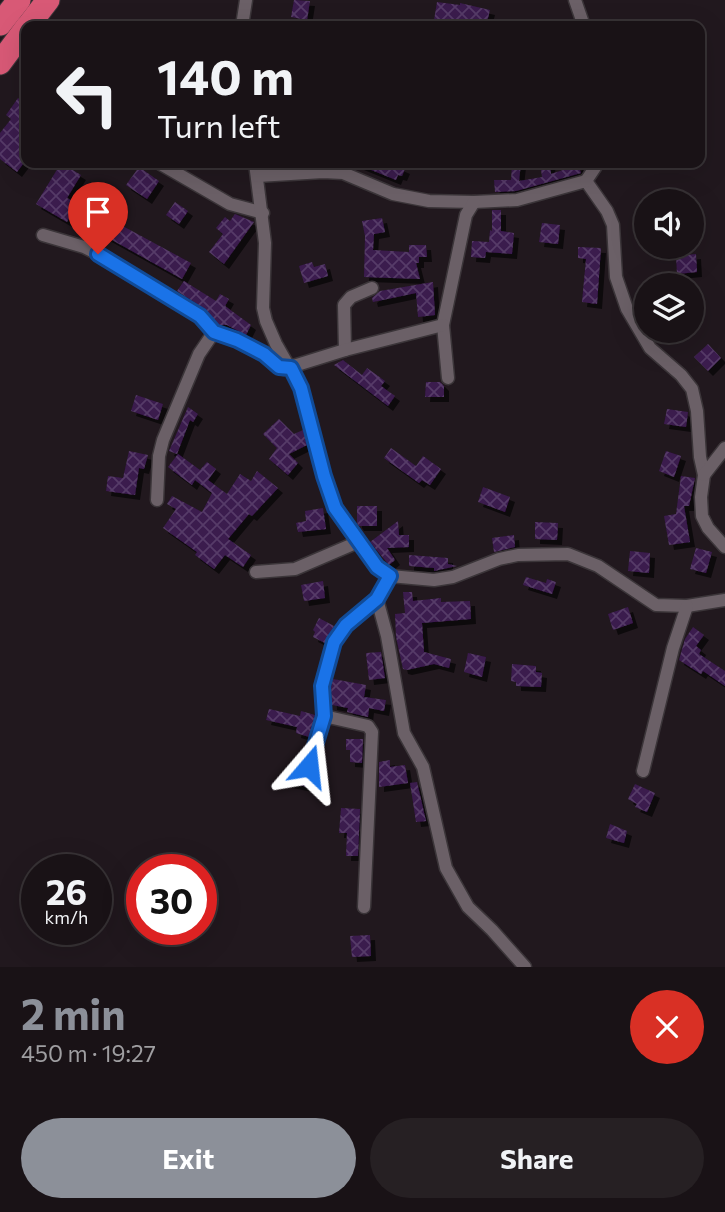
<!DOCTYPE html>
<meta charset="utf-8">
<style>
:root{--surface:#191216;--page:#262023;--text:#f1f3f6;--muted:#9f9ea1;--line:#373235;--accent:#8c9099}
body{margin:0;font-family:Commissioner,sans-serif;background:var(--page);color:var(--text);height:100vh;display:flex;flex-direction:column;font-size:26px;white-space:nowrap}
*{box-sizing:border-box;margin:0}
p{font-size:23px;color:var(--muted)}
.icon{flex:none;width:38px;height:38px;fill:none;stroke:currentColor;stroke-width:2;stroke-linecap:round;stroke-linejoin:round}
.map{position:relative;height:967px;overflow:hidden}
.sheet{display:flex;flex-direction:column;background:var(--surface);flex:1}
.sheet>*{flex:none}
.banner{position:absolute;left:21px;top:21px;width:684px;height:147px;border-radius:14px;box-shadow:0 7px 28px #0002,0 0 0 2px var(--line);background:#191216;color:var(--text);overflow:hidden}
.buttons{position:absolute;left:634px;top:189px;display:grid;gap:14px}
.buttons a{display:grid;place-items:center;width:70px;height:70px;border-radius:50%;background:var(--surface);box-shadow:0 7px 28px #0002,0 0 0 2px var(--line);font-size:35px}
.speed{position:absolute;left:21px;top:854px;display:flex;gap:14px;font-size:35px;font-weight:700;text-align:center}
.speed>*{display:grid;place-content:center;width:91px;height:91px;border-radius:50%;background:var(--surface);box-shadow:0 7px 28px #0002,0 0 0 2px var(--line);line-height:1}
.speed small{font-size:18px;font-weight:400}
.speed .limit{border:10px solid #d22;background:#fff;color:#111}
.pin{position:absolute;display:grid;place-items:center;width:60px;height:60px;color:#fff;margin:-72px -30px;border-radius:50% 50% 50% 0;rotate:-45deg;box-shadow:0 0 7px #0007}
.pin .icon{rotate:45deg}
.me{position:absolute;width:77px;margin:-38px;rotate:17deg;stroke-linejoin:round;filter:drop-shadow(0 0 5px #0008)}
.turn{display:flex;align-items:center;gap:24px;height:147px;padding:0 21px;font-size:32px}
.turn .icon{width:91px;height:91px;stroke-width:2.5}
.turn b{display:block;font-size:49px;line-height:60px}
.round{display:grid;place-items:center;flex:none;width:74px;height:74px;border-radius:37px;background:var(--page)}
.overview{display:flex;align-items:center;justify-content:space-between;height:119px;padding:0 21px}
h1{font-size:42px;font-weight:700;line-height:52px;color:var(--accent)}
.button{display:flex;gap:14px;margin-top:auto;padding:14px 21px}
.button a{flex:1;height:80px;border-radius:42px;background:var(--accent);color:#fff;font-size:28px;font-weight:700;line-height:80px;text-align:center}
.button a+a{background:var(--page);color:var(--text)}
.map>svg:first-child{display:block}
</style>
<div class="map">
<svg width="725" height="967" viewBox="0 0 725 967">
<defs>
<pattern id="building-cross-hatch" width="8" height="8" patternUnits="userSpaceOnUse" patternTransform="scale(1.75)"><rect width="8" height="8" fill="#3a1a4e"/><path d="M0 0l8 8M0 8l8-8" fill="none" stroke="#563b68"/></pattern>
<filter id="shadow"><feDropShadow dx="5" dy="5" stdDeviation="0" flood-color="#0009"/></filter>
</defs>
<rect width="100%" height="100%" fill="#21181e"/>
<!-- building -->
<g fill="url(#building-cross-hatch)" filter="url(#shadow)">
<path d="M294 0 310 1 307 20 291 17Z"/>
<path d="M437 2 460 5V3L490 10 486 26H433Z"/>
<path d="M18 98 26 104V160L17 172 0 159V133L11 119 6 115Z"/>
<path d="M61 163 81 175 67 198 78 204 67 222 36 204Z"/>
<path d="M354 163H376L383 166 384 163H391L405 169 402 176 398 175 396 180Z"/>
<path d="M512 163H521L519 181 542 177 540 163H550L551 174 578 165 581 173 516 191 495 192 494 180H511Z"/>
<path d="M139 167 159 181 147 199 126 185Z"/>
<path d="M175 202 188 211 179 224 166 215Z"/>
<path d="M492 210H501V231L514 233 512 254 486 252 485 258 471 257 472 241 489 242 490 230 492 231Z"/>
<path d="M95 211 191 263 182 279 87 226Z"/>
<path d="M235 214 254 222 224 264 209 252 223 234 216 228 225 217 230 221Z"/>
<path d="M382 218 385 232 374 234 373 250 409 252V245H426L427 257H419V263H416L420 279 364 277 365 236 362 221Z"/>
<path d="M542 223 560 225 558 244 539 242Z"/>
<path d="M578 247 601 248 597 304 582 302 586 259 578 258Z"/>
<path d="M696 254 697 272 677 274 676 256Z"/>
<path d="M312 262 314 267 325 264 328 276 304 283 299 266Z"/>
<path d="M184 281 216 301 220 294 229 299 225 306 251 325 246 335 227 325H219L205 309 177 291Z"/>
<path d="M433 282 435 315 418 317 416 293 373 302 372 298 380 291Z"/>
<path d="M708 344 721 358 708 371 694 357Z"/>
<path d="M343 360 362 375 367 368 385 381 381 386 395 396 388 406 334 365Z"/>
<path d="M426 382H440L444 386V397H425Z"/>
<path d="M136 395 163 404 158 420 131 411Z"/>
<path d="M188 407 198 414 193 422 190 420 177 454 169 451Z"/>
<path d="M667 409 688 412 686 427 664 424Z"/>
<path d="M279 419 294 434 303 430 307 445 289 454 298 463 288 475 269 459 277 448 263 434Z"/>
<path d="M391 448 416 466 423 456 441 469 430 485 422 480 419 483 384 458Z"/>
<path d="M129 451 148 455 144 469 139 468 135 495 106 491 108 476 123 478Z"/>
<path d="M666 451 681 456 674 477 659 471Z"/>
<path d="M178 454 200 470 207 462 216 469 208 480 227 494 240 474 251 481 257 471 278 488 252 516 249 514 228 539 251 555 243 567 225 555 214 569 195 555 197 552 163 528 176 509 167 504 172 496 202 512 212 493 195 480 192 485 168 467Z"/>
<path d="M681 476 695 478 689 506H684L690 542 669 545 664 516 676 514Z"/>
<path d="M483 487 510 497 505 512 478 502Z"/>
<path d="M357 506H377V526H359L357 523Z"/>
<path d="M323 508 326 529 298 532 296 523 306 521 305 511Z"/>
<path d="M398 521 399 535H409V547L387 548 395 560 389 565 370 542Z"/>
<path d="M535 522 558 523 557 540 535 539Z"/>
<path d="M514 535 515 547 494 552 492 538Z"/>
<path d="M696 548 712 552 706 573 690 569Z"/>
<path d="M630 551 650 553 649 573 628 571Z"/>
<path d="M409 555 448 558V564L457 566 434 571V568L409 566Z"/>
<path d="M526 577 546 583 547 579 556 582 552 594 523 585Z"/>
<path d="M323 581 325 598 304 601 301 585Z"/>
<path d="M403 592H412L413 601 441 598V602L470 601 471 619 422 623 424 652 451 659 449 668 434 664 407 670 403 669 396 637 395 614 405 613Z"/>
<path d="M628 607 633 623 613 630 608 614Z"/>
<path d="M319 618 334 626 325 643 313 637 315 632 313 630Z"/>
<path d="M693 627 704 635 696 646 701 650 699 654 725 671V686L703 671 701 674 679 660 685 639Z"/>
<path d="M381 652 385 678 369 680 366 653Z"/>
<path d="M468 653 486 657 482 677 464 672Z"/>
<path d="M512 664 536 666V672L542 673 541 687 516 686V682L511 681Z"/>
<path d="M333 679 366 685 364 697 386 700 384 711 369 708 368 717 347 712 348 708 332 705 331 687Z"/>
<path d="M269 709 300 716 301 711 315 715 309 737 296 733 297 727 266 720Z"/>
<path d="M346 739H363L362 763 350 762V750H346Z"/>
<path d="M390 760V767L405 765 408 783 379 787V762Z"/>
<path d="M289 767 301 769 303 772 309 775 308 787 287 783Z"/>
<path d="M417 782 426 821 416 822 410 783Z"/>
<path d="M635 784 655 793 647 812 635 807 637 804 628 799Z"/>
<path d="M341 808 360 809 358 856H346L347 833H339Z"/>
<path d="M610 824 627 831 624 843 606 838Z"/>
<path d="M370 935 371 956 352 957 350 936Z"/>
</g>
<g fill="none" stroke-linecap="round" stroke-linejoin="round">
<!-- minor casing -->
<g stroke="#3b3539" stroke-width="15">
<g id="minor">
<path d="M575 0 584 26"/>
<path d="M242 26 246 0"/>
<path d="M159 163 230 204 263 213"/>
<path d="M255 163 265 243 263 308 266 321 276 344 301 388 324 476 335 507 377 567 390 576 434 580 453 577 499 559 518 555 568 554 598 566 656 605 687 606 725 600"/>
<path d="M258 176 323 172 343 173 393 194 429 201 474 202 517 200 586 181 607 211 613 225 616 277 627 309 650 348 681 375 692 389 697 411 700 457 704 475 701 497 702 516 708 528 725 547"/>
<path d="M586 181 598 163"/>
<path d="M43 235 84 247 98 254 200 316 214 332"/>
<path d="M345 350 344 305 351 297 372 288"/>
<path d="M448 378 443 325 466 215 474 202"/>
<path d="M704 475 725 448"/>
<path d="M157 500 159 456 163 440 199 354 214 332 237 340 264 354 284 369 345 350 443 325"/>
<path d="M256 572 295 569 358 542"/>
<path d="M377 599 387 636 404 733 423 767 446 868 468 907 492 930 525 967"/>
<path d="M324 716 368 726 372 732 364 907"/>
<path d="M309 766 324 716 322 686 334 642 346 624 377 599 390 576"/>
<path d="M643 771 673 648 687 606"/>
</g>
</g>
<!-- motorway casing -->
<g stroke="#3b3539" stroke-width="25">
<g id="motorway">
<path d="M0 24 19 0"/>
<path d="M28 26 48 0"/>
<path d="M0 63 26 28"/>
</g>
</g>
<!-- minor -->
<use href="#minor" stroke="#6b6067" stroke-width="12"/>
<!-- motorway -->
<use href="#motorway" stroke="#d85976" stroke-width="23"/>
</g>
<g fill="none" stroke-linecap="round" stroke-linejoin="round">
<!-- route casing -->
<g stroke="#114b97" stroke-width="18">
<path id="route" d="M98 254 200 316 214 332 237 340 264 354 279 367 291 368 301 388 324 476 335 508 377 567 390 576 377 599 346 625 334 642 322 686 324 716 309 766"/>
</g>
<!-- route -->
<use href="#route" stroke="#1a73e8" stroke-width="12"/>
</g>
</svg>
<div class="buttons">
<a><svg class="icon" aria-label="sound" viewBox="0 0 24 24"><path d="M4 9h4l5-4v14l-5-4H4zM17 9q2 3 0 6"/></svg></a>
<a><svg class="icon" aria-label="layers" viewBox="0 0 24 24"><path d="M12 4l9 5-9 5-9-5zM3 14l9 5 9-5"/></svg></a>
</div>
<div class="speed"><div>26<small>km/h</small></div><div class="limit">30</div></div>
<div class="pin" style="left:98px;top:254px;background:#d93025"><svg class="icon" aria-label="arrive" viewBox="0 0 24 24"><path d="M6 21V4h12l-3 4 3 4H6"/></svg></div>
<svg class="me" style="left:309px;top:766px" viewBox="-20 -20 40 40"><path d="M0-17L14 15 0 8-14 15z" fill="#1a73e8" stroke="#fff" stroke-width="4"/></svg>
<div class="banner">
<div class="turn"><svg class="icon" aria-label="left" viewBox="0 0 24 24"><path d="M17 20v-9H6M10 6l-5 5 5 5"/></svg><div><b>140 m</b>Turn left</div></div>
</div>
</div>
<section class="sheet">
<div class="overview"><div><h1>2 min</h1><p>450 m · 19:27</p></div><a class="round" style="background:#d93025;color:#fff"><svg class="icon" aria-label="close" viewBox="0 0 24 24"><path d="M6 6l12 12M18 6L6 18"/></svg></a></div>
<div class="button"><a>Exit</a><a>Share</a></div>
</section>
